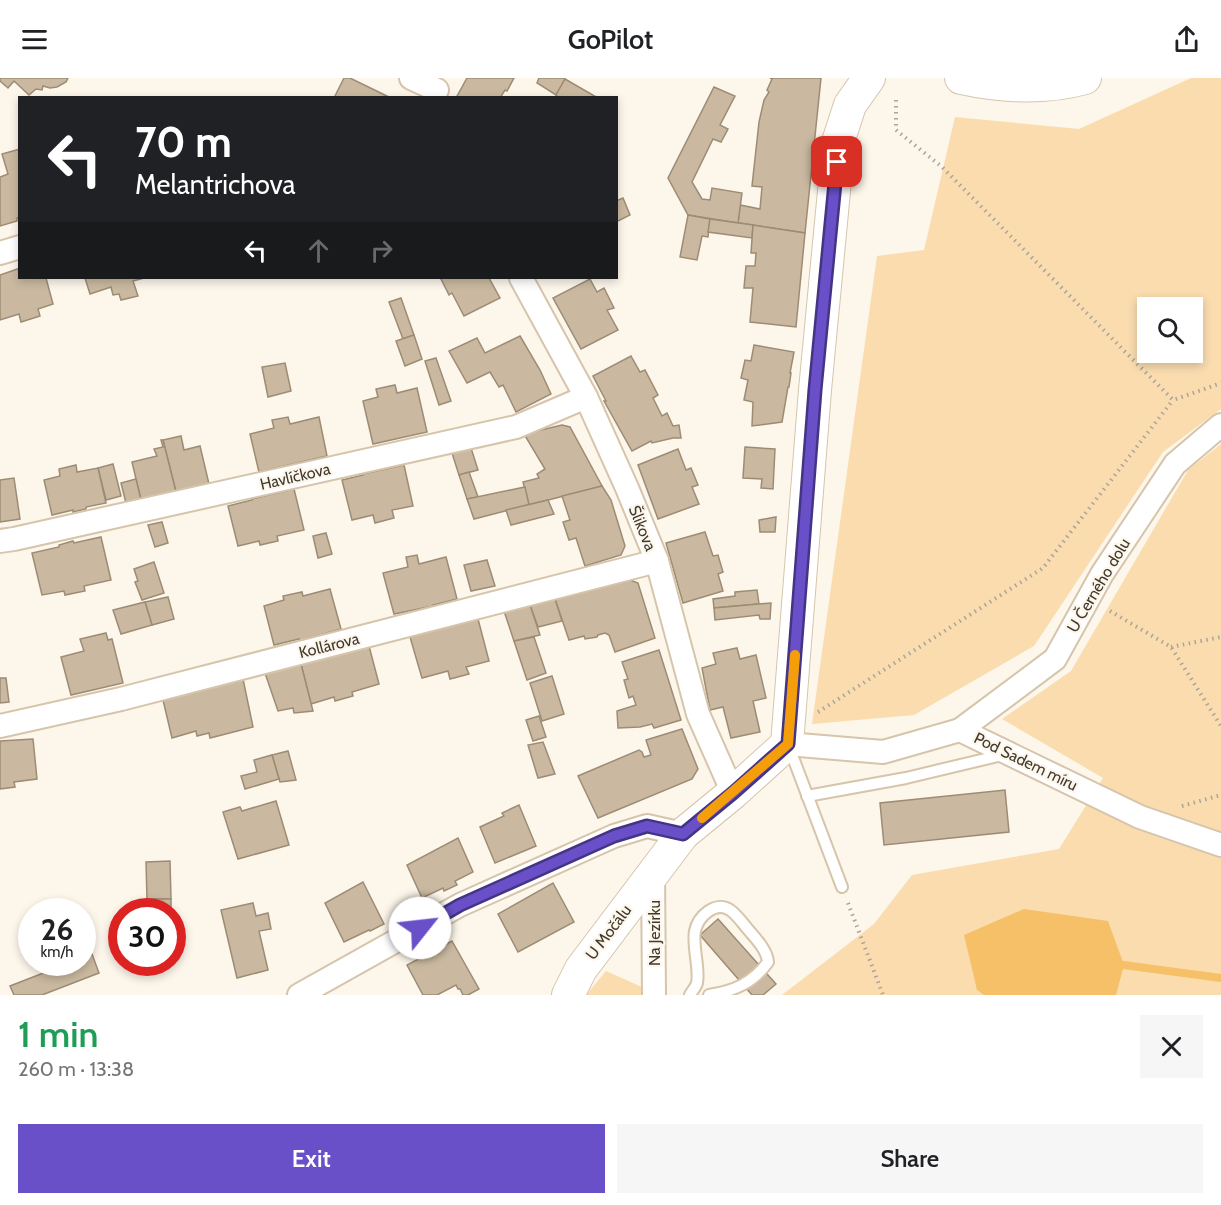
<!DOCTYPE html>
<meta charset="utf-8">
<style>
:root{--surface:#fff;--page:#f6f6f6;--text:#202124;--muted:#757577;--accent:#6950c9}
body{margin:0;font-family:Cabin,sans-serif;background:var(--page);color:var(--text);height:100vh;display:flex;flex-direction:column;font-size:22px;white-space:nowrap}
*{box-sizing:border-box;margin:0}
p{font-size:20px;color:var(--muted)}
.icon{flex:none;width:33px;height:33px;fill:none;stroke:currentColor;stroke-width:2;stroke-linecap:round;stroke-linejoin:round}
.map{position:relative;height:917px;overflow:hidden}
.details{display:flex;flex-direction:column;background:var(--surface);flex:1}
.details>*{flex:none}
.banner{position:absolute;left:18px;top:18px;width:600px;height:183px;border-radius:0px;box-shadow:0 3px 9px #0003;background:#202124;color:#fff;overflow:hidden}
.buttons{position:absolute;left:1137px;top:219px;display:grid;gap:12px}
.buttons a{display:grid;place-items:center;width:66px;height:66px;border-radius:0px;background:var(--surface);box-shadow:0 3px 9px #0003;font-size:30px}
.speed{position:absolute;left:18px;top:820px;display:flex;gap:12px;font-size:30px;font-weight:700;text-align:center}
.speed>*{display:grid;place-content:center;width:78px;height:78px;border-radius:50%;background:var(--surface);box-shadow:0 3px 9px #0003;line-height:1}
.speed small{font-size:15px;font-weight:400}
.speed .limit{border:9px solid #d22;background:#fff;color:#111}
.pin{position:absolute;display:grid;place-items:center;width:51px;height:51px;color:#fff;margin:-26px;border-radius:12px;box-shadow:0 3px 9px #0006}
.me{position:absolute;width:66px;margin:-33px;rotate:61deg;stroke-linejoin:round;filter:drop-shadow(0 0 4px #0008)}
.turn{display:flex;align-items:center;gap:21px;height:126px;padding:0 18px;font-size:27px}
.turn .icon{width:78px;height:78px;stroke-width:2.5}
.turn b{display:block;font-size:42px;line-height:51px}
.lanes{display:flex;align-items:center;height:57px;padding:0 18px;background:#0003;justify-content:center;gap:30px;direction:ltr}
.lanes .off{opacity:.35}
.round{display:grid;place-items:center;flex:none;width:63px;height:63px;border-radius:0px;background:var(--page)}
.overview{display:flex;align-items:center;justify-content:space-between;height:102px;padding:0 18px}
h1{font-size:36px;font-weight:600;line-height:45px;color:#1e9e55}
.cta{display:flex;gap:12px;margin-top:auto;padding:12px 18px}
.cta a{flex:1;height:69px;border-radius:0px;background:var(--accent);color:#fff;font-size:24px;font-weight:600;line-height:69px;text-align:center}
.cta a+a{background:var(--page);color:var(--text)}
header{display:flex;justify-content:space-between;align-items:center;height:78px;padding:0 18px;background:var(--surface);font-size:27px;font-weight:600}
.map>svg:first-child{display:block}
</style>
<header><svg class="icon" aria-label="menu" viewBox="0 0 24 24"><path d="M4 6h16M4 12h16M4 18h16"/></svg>GoPilot<svg class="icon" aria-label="share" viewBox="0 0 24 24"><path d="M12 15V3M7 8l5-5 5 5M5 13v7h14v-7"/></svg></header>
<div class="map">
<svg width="1221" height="917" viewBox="0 0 1221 917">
<rect width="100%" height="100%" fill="#fdf6eb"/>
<!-- green -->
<g fill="#fadcaf" fill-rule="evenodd">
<path d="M1191 0H1221V331L1163 374 1034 568 914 637 812 646 877 178 924 172 955 39 1079 51ZM1148 230H1192V274H1148Z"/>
<path d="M1221 366V917H782L874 846 912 797 1059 771 1103 700 1002 641 1071 593 1188 392Z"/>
<path d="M606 893 642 909V917H586Z"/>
</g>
<!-- water -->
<path fill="#f6c068" d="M1024 831 1108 843 1124 887 1116 917H984L977 912 964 857Z"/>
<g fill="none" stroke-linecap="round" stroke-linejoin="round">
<!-- stream -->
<path stroke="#f6c068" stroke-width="8" d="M1116 886 1221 900"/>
</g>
<!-- building -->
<g fill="#cab9a0" stroke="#9d8c74" stroke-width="1.5">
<path d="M0 0H68L66 4 57 9 50 10 43 8 42 12 36 11 29 17 14 3 8 10 0 3Z"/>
<path d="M344 0H350L391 20H334Z"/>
<path d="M467 0H514L507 13 505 12 500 20H456Z"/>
<path d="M539 0H564L565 1 556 17 537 5Z"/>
<path d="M770 0H821L805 155 738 145 740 127 760 131 762 109 752 108 759 44 764 22 769 14 767 12 772 1Z"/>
<path d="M565 1 598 20H559L556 17Z"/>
<path d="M714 9 735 18 720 47 728 51 721 64 713 61 692 104 702 121 710 122 712 110 742 115 738 145 688 137 668 100Z"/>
<path d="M20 71V139L17 140V143L0 148V99L8 96 2 76Z"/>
<path d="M623 120 630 137 616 144V123Z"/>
<path d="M688 137 710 141 708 159 702 158 697 182 680 179Z"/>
<path d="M710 141 753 147 752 160 708 154Z"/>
<path d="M753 147 805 155 796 249 750 244 753 210H744L746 188H755L756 175H751Z"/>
<path d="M20 190V200H46L53 226 38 231 40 238 21 244 19 236 0 242V197Z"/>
<path d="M85 200H144L133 203 138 218 121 222 119 216 113 217 111 209 90 216Z"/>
<path d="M443 200H489L500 220 464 238 452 215 449 217 441 201Z"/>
<path d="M590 201 597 214 604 210 614 230 607 232 618 252 581 271 553 220Z"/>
<path d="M401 220 414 257 403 261 389 224Z"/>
<path d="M414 257 422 281 405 288 396 263Z"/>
<path d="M520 258 540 292 551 316 516 334 503 307 499 309 490 294 467 305 449 273 477 260 485 275Z"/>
<path d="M754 267 794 274 790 295H791L789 309H788L782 344 752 348 753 324 744 322 748 302 741 300 745 282 751 283Z"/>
<path d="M631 278 640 294 645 292 658 317 653 320 662 338 667 335 673 348 679 347 681 360H673L652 365 651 363 632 373 604 323H606L593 298Z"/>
<path d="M436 280 451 323 439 327 425 283Z"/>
<path d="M285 285 291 313 268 319 262 289Z"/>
<path d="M395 307 397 315 417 310 427 354 373 366 363 323 378 319 376 311Z"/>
<path d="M288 339 290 346 319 339 327 378 259 394 250 356 274 350 272 342Z"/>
<path d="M562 347 570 349 602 408 529 427 523 404 539 400 537 396 545 391 524 356Z"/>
<path d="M181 358 184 372 200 368 209 406 176 414 163 362Z"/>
<path d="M161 362H163L176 414 141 422 132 384 157 378 154 371 163 369Z"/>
<path d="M745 369 775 371 773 411 761 410 762 401 743 400Z"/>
<path d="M471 370 478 392 459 397 452 375Z"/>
<path d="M678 371 686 392 691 390 698 407 692 409 699 426 658 441 638 387Z"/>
<path d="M113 386 121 418 106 422 98 390Z"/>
<path d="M76 387 77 394 98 390 106 425 86 429V431L73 434V432L52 437 44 402 60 398 59 391Z"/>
<path d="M404 387 413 428 392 432 394 440 375 445 373 437 352 442 342 402 363 397V396Z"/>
<path d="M469 394 478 419 467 421 459 397Z"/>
<path d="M14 400 20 441 0 444V402Z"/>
<path d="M136 401 141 422 126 425 121 405Z"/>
<path d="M602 408 611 422 625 468 621 477 585 488 576 460 569 462 563 444 570 442 562 418Z"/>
<path d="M525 409 529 427 474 441 467 421Z"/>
<path d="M294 411 304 452 277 458 278 463 260 467 259 463 238 468 228 428 252 422V421Z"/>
<path d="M548 422 554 436 511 447 506 432Z"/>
<path d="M776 439 775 454H760L759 442Z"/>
<path d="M162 444 168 465 155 469 148 447Z"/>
<path d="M705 454 713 478 718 477 723 494 718 496 723 513 683 525 666 465Z"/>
<path d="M326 455 332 476 318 480 313 458Z"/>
<path d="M101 459 111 502 84 508 85 513 65 517 64 513 42 517 32 475 59 469V467L73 463 74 465Z"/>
<path d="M417 477 419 486 446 479 457 521 433 527V528L394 536 383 495 408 489 406 479Z"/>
<path d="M487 482 495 508 471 513 464 487Z"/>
<path d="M154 484 164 515 142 522 135 504 138 503 134 491Z"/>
<path d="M630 502 638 505 655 560 615 574 609 557 605 555 598 557 597 559 585 561 584 558 569 562 555 521Z"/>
<path d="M330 511 341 551 299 563V561L274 567 264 528 284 522 283 518 302 514 303 518Z"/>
<path d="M757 512 759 526 714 530 713 521 735 518V514Z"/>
<path d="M168 519 174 541 152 547 145 524Z"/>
<path d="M555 521 562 543 538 549 530 527Z"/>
<path d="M145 524 152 547 121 556 113 532Z"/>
<path d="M771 525 770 541H760L759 537 715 542 714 530Z"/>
<path d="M530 527 540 557 514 563 504 533Z"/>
<path d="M478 541 489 583 466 589 469 596 450 601 448 593 422 600 410 559 451 547V548Z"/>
<path d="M106 555 108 562 112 561 123 605 71 617 61 579 84 573 80 561Z"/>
<path d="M534 559 546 595 527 602 514 563Z"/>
<path d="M369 568 379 606 352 614 353 618 335 623 334 619 311 626 301 586Z"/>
<path d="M737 570 740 581 756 577 766 620 753 623 760 654 731 660 723 629 710 632 702 590 716 586 713 575Z"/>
<path d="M659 572 681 642 654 650 652 646 640 649 618 650 617 633 636 627 633 618 629 620 624 602 628 601 622 584Z"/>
<path d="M301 586 313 633 294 635 293 630 278 633 265 595Z"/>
<path d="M552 598 564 636 542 643 530 605Z"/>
<path d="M0 600H6L9 624 0 625Z"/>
<path d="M243 601 253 649 210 660 209 655 197 658 196 653 172 660 163 622Z"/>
<path d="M539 638 546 659 533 663 526 642Z"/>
<path d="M682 651 698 691 692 701 598 740 578 698 639 672 642 674 644 679 651 677 646 662Z"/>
<path d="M33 661 37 701 14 704 15 709 0 711V663Z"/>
<path d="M543 664 555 696 538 700 528 667Z"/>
<path d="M288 673 296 702 280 704 272 677Z"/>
<path d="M272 677 279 701 245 711 241 698 257 694 254 682Z"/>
<path d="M1005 712 1009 754 884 767 880 725Z"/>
<path d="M276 723 289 767 238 781 223 734 240 729 242 733Z"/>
<path d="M519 727 536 768 495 785 480 749 504 738 502 735Z"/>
<path d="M458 760 473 794 455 803 457 807 444 813 443 810 422 820 407 787Z"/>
<path d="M170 783 171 821H147L146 784Z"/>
<path d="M363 804 384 846 370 853 369 852 344 864 325 825Z"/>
<path d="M553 805 574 844 518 874 498 836Z"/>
<path d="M147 821H171V834H148Z"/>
<path d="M253 825 256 838 268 835 271 851 259 853 268 892 237 900 221 832Z"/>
<path d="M718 841 776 906 763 917H752L700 857Z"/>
<path d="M452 863 479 911 468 917H463L460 911H458L456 907 437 917H423L407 887Z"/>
<path d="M92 876 99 895 42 917H14L10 908 69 885H82V880Z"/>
</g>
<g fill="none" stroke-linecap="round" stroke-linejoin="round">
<!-- lane casing -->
<g stroke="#d6c5ab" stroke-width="14">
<g id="lane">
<path d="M789 669 842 809"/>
<path d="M807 718 906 700 1002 677"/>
<path d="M690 917C692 913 696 909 697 905 700 891 692 867 695 853 698 839 715 822 730 832 736 836 741 843 746 849 754 859 767 871 768 884 753 905 734 913 709 917"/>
</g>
</g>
<!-- street casing -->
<g stroke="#d6c5ab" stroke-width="26">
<g id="street">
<path d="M411 0 437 12"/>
<path d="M0 175 20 169"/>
<path d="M521 200 586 319 627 410 657 483 698 636 733 715"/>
<path d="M0 463 14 461 516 349 586 319"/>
<path d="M0 648 121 621 657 483"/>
<path d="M960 652 1140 739 1221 767"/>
<path d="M787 666 883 674 960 652 1055 581 1102 496 1175 386 1221 347"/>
<path d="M653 793 654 917"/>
<path d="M299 917 460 827 614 758 647 748 683 756"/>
</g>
</g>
<!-- secondary casing -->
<g stroke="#d6c5ab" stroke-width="34">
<g id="secondary">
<path d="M961 0C1001 9 1046 11 1085 0"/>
<path d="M568 917 581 891 683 756 733 715 787 666 815 312 839 61 850 27 869 0"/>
</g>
</g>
<!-- path -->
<g stroke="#aba499" stroke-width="4" stroke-dasharray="1.5 4.5" stroke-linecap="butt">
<path d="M896 22V52L942 89 1173 322 1221 305"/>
<path d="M1110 533 1171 569 1221 648"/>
<path d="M1171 569 1221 559"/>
<path d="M818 634 1043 490 1173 322"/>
<path d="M1182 728 1221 717"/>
<path d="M848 825 883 917"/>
</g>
<!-- lane -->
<use href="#lane" stroke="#fff" stroke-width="10"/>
<!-- street -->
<use href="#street" stroke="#fff" stroke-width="22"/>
<!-- secondary -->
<use href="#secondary" stroke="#fff" stroke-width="32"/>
</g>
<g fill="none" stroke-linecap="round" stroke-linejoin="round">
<!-- route casing -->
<g stroke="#443483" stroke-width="15">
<path id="route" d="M420 850 460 827 614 758 647 748 683 756 733 715 788 666 815 312 837 84"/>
</g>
<!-- route -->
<use href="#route" stroke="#6950c9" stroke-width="10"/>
<!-- slow -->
<path stroke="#f59e0b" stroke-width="10" d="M702 740 788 666 795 577"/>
</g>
<g text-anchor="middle" stroke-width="4.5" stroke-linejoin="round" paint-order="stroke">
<!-- street labels -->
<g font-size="16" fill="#40392f" stroke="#fdf6eb">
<text transform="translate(295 398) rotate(-13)" y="6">Havlíčkova</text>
<text transform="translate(643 450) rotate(68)" y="6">Šlikova</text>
<text transform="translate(1098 507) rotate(-59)" y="6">U Černého dolu</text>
<text transform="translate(329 567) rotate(-14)" y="6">Kollárova</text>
<text transform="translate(1026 683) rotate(26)" y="6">Pod Sadem míru</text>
<text transform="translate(608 854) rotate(-53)" y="6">U Močálu</text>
<text transform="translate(654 855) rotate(-90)" y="6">Na Jezírku</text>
</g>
</g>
</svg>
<div class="buttons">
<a><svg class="icon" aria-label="search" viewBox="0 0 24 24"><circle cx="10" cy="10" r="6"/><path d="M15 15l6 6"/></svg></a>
</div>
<div class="speed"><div>26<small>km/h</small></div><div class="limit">30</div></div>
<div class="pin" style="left:837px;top:84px;background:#d93025"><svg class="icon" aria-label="arrive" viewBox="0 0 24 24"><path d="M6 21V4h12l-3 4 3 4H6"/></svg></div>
<svg class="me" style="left:420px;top:850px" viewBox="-20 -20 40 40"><circle r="19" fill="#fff"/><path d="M0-13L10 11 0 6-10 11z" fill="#6950c9"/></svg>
<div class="banner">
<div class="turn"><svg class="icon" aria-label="left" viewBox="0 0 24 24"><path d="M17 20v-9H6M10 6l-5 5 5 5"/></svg><div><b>70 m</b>Melantrichova</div></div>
<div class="lanes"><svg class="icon" aria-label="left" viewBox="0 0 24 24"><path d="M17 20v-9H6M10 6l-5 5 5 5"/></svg><svg class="icon off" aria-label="ahead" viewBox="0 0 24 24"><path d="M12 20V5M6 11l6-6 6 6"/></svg><svg class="icon off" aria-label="right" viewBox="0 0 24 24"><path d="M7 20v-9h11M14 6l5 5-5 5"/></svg></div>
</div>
</div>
<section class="details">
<div class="overview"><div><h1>1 min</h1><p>260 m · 13:38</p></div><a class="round"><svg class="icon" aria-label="close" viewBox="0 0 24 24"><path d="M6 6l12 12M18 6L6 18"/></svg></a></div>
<div class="cta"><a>Exit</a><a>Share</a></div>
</section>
